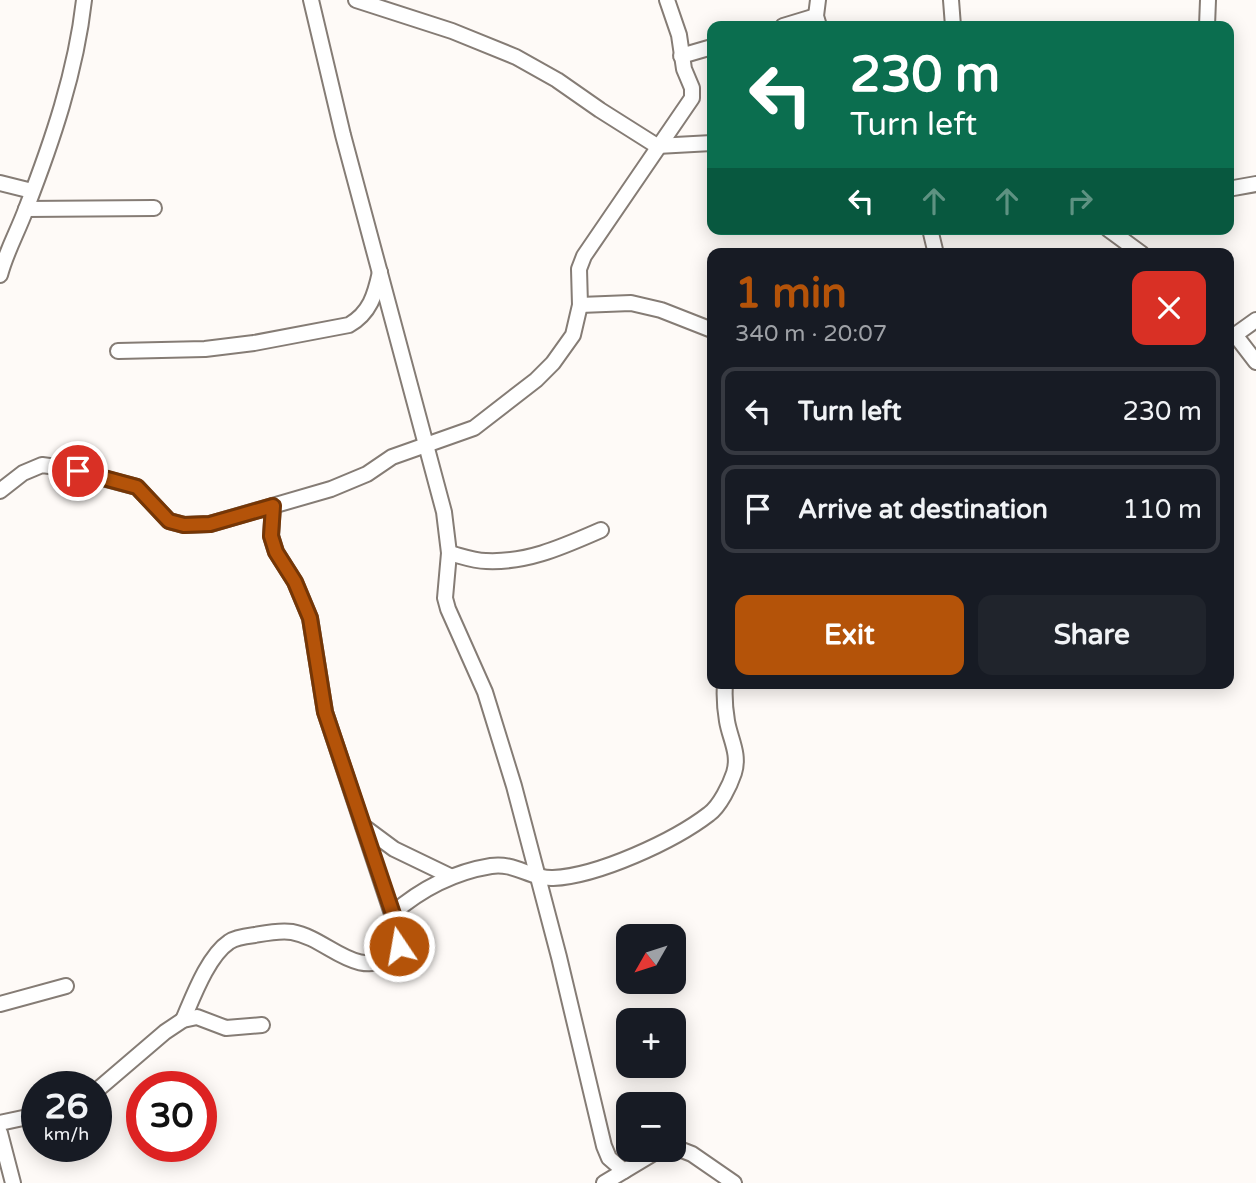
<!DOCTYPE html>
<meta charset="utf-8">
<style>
:root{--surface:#171b24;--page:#20242c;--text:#f1f3f6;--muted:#9ea1a6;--line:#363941;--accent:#b45309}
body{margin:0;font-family:"Varela Round",sans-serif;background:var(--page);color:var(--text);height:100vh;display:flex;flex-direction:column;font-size:26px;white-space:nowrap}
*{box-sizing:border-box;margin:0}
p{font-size:23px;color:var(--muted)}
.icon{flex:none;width:38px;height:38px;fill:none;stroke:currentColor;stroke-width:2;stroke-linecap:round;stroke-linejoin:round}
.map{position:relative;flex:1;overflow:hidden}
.sheet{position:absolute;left:707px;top:248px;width:527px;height:441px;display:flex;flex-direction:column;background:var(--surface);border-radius:14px;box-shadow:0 4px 18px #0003}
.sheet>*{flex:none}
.hud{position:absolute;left:707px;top:21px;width:527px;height:214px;border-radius:14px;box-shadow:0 4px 18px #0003;background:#0b6e4f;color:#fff;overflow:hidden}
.needle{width:46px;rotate:231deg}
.controls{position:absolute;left:616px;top:924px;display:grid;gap:14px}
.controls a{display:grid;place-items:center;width:70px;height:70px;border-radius:14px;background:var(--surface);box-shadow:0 4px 18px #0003;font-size:35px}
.speed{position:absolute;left:21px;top:1071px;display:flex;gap:14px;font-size:35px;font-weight:700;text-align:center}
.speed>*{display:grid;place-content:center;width:91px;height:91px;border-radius:50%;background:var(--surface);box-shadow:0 4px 18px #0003;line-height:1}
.speed small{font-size:18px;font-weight:400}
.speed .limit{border:10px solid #d22;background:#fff;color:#111}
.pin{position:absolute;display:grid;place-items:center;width:60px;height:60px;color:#fff;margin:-30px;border:4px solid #fff;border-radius:50%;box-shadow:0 2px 7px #0007}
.me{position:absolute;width:77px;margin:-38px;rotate:348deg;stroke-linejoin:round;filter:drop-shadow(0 0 5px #0008)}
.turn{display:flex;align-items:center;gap:24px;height:147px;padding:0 28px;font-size:32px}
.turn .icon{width:91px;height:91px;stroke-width:2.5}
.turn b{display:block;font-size:49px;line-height:60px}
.lanes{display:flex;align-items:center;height:66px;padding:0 28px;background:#0003;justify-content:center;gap:35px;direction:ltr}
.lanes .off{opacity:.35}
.round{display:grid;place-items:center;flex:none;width:74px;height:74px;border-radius:14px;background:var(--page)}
.headline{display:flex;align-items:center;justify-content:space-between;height:119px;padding:0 28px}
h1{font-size:42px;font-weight:800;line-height:52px;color:var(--accent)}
.cta{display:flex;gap:14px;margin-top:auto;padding:14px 28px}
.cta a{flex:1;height:80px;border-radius:14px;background:var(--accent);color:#fff;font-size:28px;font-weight:800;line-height:80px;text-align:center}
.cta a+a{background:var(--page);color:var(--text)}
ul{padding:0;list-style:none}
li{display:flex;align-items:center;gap:21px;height:88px;margin:0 14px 10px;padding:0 14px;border:4px solid var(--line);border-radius:14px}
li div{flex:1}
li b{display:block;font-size:26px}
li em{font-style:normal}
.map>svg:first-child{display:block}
</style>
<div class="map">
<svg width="1256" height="1183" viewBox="0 0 1256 1183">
<rect width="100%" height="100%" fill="#fefaf7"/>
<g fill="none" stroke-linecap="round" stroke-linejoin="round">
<!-- minor casing -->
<g stroke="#857c75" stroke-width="18">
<g id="minor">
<path d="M311 0 343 135 444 512 449 553 445 598 448 609 485 692 514 786 559 957 604 1146 609 1158 624 1171"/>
<path d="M356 0 452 31 516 57 557 80 600 110 657 146 712 143"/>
<path d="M818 0 816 16 819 26"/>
<path d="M951 0 953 26"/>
<path d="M783 26 816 16"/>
<path d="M1207 26 1208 0"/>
<path d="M681 56 712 47"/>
<path d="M0 183 32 191"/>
<path d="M1228 189 1256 184"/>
<path d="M26 209 154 208"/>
<path d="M930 229 936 254"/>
<path d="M1108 229 1142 254"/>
<path d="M0 275C6 252 18 231 26 209 52 142 76 72 84 0"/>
<path d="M580 305 631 303 661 310 712 330"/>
<path d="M1236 336 1256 362"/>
<path d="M1228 340 1256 320"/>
<path d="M118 351 205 349 254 343 349 325C370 313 375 295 380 272"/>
<path d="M0 491 23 473 42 465 64 468 137 487 169 521 184 525 210 524 331 489 367 474 392 457 474 428 536 380 553 363 573 335 580 305 579 269 584 256 692 98V88L684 69 679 35 667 0"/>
<path d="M449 553C461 556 474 561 486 561 528 563 564 546 601 530"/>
<path d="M363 826 394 849 450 876"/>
<path d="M392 914C421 889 454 872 491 866 514 862 531 879 553 878 598 876 674 841 709 814 720 806 730 785 734 773 740 754 730 739 727 721 725 709 724 697 725 684"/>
<path d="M0 1004 66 986"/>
<path d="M183 1020C193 997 208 956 229 942 236 937 247 936 255 935 266 933 280 930 292 932 330 939 354 981 396 955L399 946 392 914 325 712 310 618 295 582 276 552 271 536 273 506"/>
<path d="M96 1091 165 1032 183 1020 197 1017 226 1028 262 1025"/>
<path d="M0 1123 37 1115"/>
<path d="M0 1133 13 1183"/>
<path d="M674 1147 692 1154 734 1183"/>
<path d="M604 1183 659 1150"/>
</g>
</g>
<!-- minor -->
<use href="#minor" stroke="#fff" stroke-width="14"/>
</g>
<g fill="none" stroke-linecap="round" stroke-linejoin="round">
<!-- route casing -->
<g stroke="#753606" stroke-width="18">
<path id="route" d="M78 471 137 487 169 521 184 525 210 524 273 506 271 536 276 552 295 582 310 618 325 712 393 914 399 946"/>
</g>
<!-- route -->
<use href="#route" stroke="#b45309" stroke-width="12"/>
</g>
</svg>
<div class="controls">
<a><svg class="needle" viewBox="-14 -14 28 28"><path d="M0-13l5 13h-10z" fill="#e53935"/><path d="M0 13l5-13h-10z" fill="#9ea1a6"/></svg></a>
<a>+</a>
<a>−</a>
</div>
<div class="speed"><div>26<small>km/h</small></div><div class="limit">30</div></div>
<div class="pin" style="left:78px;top:471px;background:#d93025"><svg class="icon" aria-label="arrive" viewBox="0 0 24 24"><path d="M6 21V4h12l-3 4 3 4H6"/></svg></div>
<svg class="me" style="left:399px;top:946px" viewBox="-20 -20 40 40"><circle r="17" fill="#b45309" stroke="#fff" stroke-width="3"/><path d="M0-11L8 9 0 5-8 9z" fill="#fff"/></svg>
<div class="hud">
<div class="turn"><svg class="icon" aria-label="left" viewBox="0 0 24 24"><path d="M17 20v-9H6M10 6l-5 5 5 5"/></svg><div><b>230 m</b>Turn left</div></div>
<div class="lanes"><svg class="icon" aria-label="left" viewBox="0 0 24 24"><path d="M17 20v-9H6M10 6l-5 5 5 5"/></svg><svg class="icon off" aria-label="ahead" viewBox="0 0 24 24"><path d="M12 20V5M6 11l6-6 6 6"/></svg><svg class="icon off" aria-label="ahead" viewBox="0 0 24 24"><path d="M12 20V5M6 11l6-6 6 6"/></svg><svg class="icon off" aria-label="right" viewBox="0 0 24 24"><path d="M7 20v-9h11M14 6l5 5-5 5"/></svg></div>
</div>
<section class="sheet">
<div class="headline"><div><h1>1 min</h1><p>340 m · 20:07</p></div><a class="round" style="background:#d93025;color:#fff"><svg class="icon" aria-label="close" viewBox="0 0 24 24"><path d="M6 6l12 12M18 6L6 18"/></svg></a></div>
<ul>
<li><svg class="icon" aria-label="left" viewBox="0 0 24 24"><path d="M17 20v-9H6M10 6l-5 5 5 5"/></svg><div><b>Turn left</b></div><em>230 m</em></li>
<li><svg class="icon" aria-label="arrive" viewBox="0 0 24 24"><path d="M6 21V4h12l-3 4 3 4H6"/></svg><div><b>Arrive at destination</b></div><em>110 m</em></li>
</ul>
<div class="cta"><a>Exit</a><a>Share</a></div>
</section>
</div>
